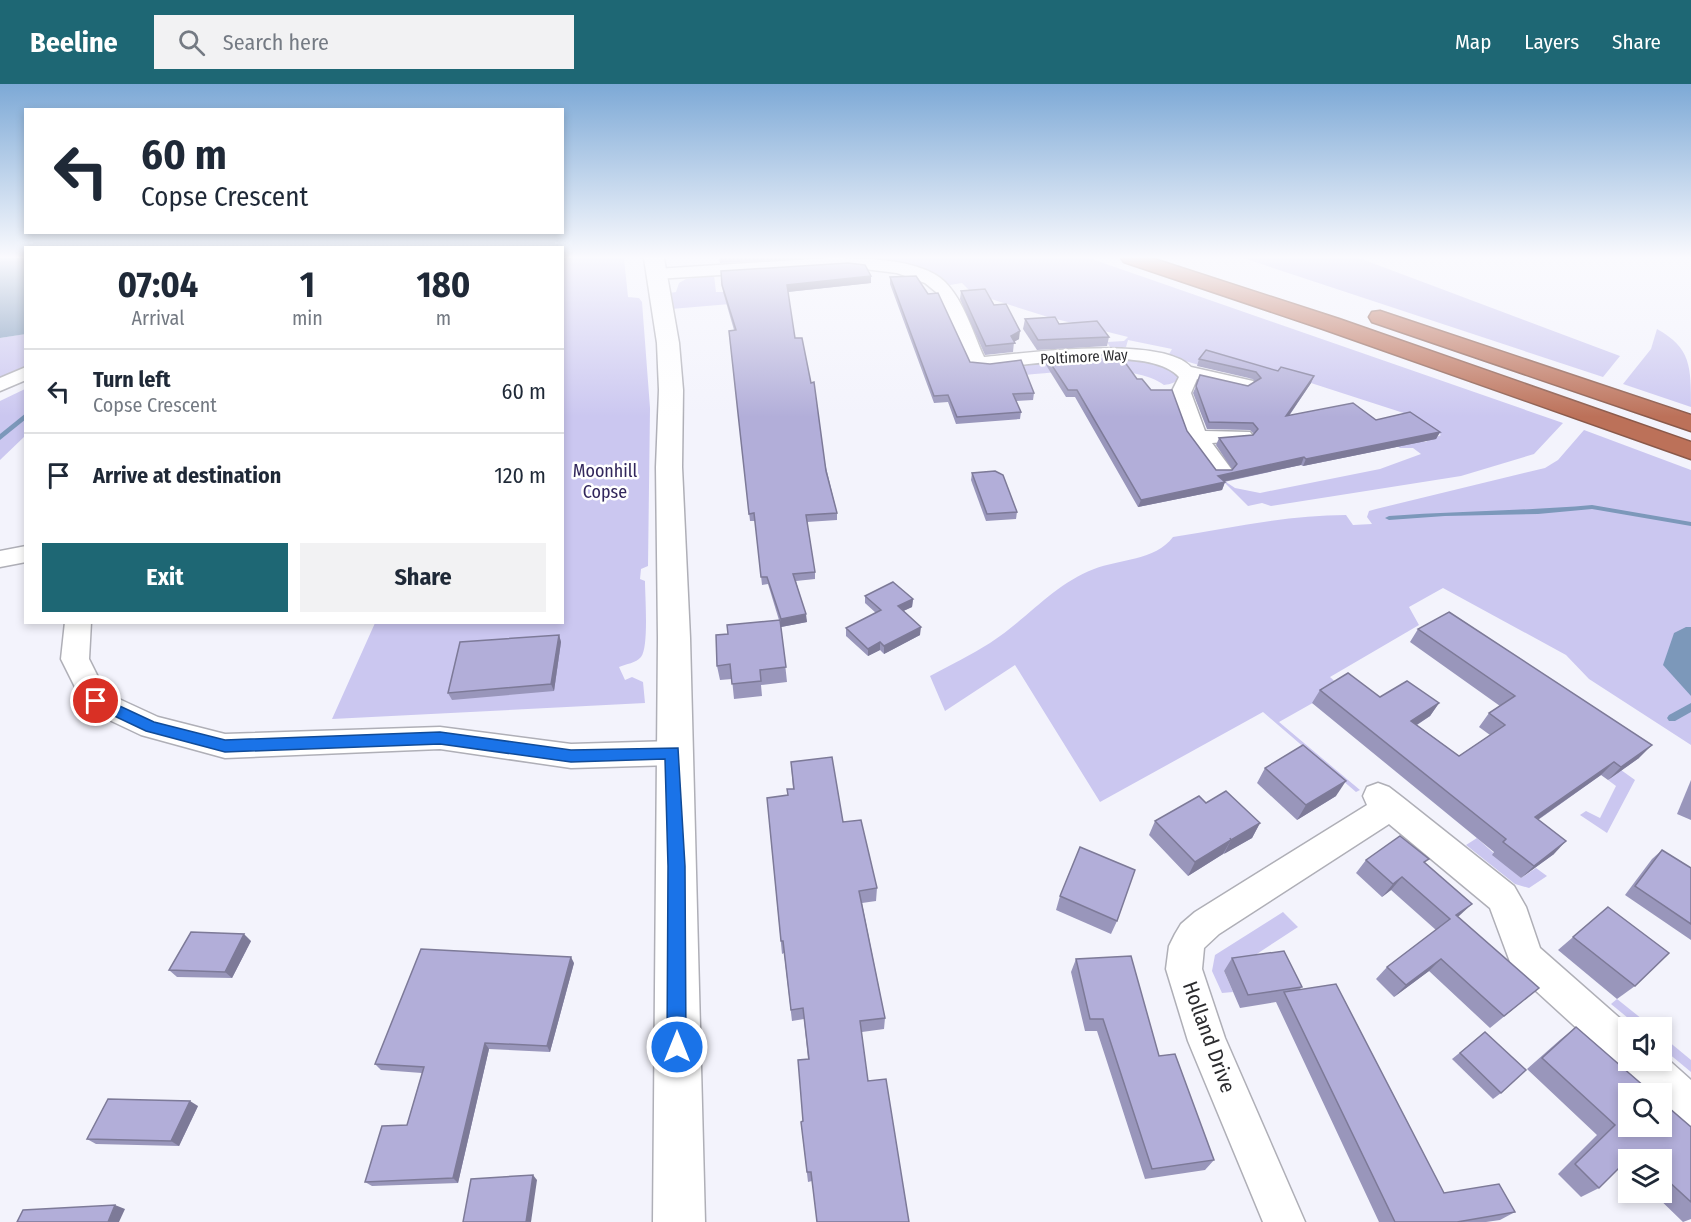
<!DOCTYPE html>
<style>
:root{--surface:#fff;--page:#f2f2f3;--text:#1f2937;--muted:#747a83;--line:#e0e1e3;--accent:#1e6774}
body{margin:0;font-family:"Fira Sans Condensed",sans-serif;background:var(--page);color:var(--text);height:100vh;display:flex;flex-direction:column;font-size:22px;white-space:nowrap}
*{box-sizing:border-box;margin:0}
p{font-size:20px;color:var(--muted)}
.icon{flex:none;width:33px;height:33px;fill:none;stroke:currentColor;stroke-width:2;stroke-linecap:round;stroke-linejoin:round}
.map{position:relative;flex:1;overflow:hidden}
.side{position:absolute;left:24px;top:162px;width:540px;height:378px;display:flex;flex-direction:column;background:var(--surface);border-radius:0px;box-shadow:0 3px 9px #0003}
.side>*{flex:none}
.hud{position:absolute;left:24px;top:24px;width:540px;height:126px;border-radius:0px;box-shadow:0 3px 9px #0003;background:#fff;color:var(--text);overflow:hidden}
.controls{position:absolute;left:1618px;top:933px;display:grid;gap:12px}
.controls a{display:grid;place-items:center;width:54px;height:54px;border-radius:0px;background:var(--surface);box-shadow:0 3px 9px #0003;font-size:30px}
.pin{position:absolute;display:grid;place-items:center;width:51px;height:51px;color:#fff;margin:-26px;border:3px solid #fff;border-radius:50%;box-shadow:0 2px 6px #0007}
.me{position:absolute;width:66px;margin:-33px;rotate:0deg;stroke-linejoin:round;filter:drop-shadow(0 0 4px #0008)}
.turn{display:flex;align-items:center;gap:21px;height:126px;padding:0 18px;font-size:27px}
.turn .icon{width:78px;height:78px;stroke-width:2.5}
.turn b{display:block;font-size:42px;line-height:51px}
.eta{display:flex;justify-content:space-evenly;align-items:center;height:102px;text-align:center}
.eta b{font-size:36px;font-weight:700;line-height:42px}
.cta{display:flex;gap:12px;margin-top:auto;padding:12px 18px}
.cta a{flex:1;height:69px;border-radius:0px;background:var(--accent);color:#fff;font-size:24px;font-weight:700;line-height:69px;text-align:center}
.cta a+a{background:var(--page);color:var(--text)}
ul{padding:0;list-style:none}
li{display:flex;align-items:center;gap:18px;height:84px;padding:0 18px;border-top:2px solid var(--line)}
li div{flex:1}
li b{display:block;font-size:22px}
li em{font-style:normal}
header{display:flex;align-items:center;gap:36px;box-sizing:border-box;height:84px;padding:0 30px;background:var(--accent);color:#fff}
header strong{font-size:28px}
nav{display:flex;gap:33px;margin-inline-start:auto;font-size:21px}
.search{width:420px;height:54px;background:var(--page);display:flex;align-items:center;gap:15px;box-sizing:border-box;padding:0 21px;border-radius:0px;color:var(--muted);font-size:22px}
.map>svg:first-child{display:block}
</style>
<header>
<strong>Beeline</strong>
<div class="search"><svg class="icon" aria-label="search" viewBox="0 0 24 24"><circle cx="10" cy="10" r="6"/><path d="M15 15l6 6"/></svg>Search here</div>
<nav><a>Map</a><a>Layers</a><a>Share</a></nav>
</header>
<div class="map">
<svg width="1691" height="1138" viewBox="0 0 1691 1138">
<rect width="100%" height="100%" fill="#f3f3fc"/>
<!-- green -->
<g fill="#cbc7f0">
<path d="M563 174H624L628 213 639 214 642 218 650 324 648 482 641 485 640 495 645 497C645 512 649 563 641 573 636 579 626 580 619 583L625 596 632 593 643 598 645 619 332 635 375 539 562 538Z"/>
<path d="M875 174H1089L1563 339 1534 370 1461 392 1271 422 1262 419 1248 422 1220 394 1235 404 1260 409 1380 385 1421 370 1413 364H1400L1368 340 1425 358 1441 351 1416 333 1311 299 1244 306 1251 296 1249 295 1262 287 1223 288 1168 272 1172 265 1128 256 1126 263H1110L1107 258 1124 257 1128 253 1048 233 972 209 962 199 950 201 931 189Z"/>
<path d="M1243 174H1359L1620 272 1603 293Z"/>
<path d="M714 191 716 208H723L730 220 671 225 669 209 676 208 679 199 686 195Z"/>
<path d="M1657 245C1691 264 1691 282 1691 323L1623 300 1651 265Z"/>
<path d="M25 250V283L0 296V254Z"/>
<path d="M1110 273C1132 274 1163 275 1179 291 1177 299 1171 300 1164 301 1130 275 1036 291 992 294L998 282Z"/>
<path d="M25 305V352L0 376V317Z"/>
<path d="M1584 346 1691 386V661L1589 595 1566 571 1443 504 1409 523 1419 541 1330 593 1341 603 1279 638 1360 706 1356 708 1263 628 1100 718 1015 581 945 627 930 592C950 581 971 571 990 559 1026 536 1054 500 1094 485 1119 475 1155 477 1173 453 1230 444 1288 431 1346 431L1353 441 1372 440 1367 433 1369 427 1376 425 1545 384 1558 376Z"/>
<path d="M1621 686 1635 696 1607 749 1580 731 1586 727 1600 734 1616 702 1608 696Z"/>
<path d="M1477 754 1521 794 1536 784 1547 792 1529 804 1515 800 1466 761Z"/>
<path d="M1283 828 1298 843 1240 881 1224 887 1233 908 1222 909 1212 887 1215 871Z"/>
<path d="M1617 915 1652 943H1639L1611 920Z"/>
<path d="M1662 952 1691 976V988L1662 964Z"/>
</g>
<!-- water -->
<g fill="#7c98ba">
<path d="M0 174H25L26 250 0 254Z"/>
<path d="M1686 543H1691V612L1663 581 1674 549Z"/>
</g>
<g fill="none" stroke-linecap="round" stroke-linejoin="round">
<!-- stream -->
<g fill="#7c98ba" fill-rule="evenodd">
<path d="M26 329V335L0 356V350Z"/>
<path d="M1592 421 1691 438V442L1592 425 1538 430 1445 432 1389 436 1385 434 1389 432C1457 427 1524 427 1592 421Z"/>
<path d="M1691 619V628L1675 637H1669L1667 634 1669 631Z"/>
</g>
<!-- street casing -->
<g stroke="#afafb7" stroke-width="3">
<g id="street">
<path d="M828 174C860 174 921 174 945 198 964 217 973 249 984 273 1027 269 1161 251 1191 283L1253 297 1256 301 1246 307 1197 295 1191 309 1205 347 1250 348 1253 352 1250 356 1212 359 1232 386 1229 391H1213L1187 353 1171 309 1179 293C1153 264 1058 277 1021 281 1005 282 986 287 970 283L936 208 925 199 897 189 848 183 656 195 648 190 656 185Z"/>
<path d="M26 283V296L0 307V294Z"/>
<path d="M26 462V478L0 483V467Z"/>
<path d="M65 538H91L89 575 106 609 158 633 225 650 440 643 571 660 673 657 684 661 688 669 684 677 673 681 571 684 440 665 225 674 141 651 86 625 61 575Z"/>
<path d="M1378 699 1389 703 1402 713 1514 802 1526 823 1540 864 1631 944 1629 976H1662V970L1691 996V1042L1677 1036 1662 1022V1010H1648L1626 990 1624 984 1616 980 1513 886 1490 824 1389 740 1219 850 1204 864 1202 885 1225 954 1305 1138H1263L1188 957 1166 885 1169 862 1175 850 1181 840 1195 828 1367 721 1363 712 1367 703Z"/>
</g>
</g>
<!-- secondary casing -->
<g stroke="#afafb7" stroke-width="3">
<path id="secondary" d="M644 174H664L679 259 683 306 682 383 690 554 705 1138H653L658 554 656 383 659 306 657 259Z"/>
</g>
<!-- highway casing -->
<g stroke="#8a594a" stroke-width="3">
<g id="highway">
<path d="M1121 174H1151L1339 235 1691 358V375L1323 245 1124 178Z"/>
<path d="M1380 227 1691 331V347L1372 238 1369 233 1372 228Z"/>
</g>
</g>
<!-- street -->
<use href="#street" fill="#fff" fill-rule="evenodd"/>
<!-- secondary -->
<use href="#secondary" fill="#fff" fill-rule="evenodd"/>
<!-- highway -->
<use href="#highway" fill="#bc7159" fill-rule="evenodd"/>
</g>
<!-- wall -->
<g fill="#9996bb">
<path d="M719 174H817L720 179Z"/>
<path d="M721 187 871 192V199L788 208 795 254 837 429V436L807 438 815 488V495L796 497 807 538 781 543 787 598 761 601 762 612 734 615 732 595 720 596 717 582 728 550 779 536 768 500 762 501 755 437H750L729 247 734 246 723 208Z"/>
<path d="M890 193 970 278 1034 309 1033 316 1016 317 1021 328 1020 335 956 340 948 318 934 319 890 200Z"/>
<path d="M961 207 994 221 1019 255 1014 258 1013 268 985 271 960 215Z"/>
<path d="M1025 235 1059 240 1109 253 1107 262 1037 266 1023 245Z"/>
<path d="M1047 274 1137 295 1151 306 1187 347 1216 386H1232V385L1216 361 1219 354 1253 351 1254 350 1250 346 1207 345 1193 309 1196 302H1248L1255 298 1253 295 1197 282 1199 275 1311 299 1289 332 1376 336 1440 348 1436 355 1303 382 1301 381 1224 398H1225L1222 406 1138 423 1075 313H1066L1046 281Z"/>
<path d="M972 389 1017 428 1016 435 986 437 971 396Z"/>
<path d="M865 512 913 515 912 523 903 527 920 551 884 570 880 566 868 572 846 552V544L876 529 865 519Z"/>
<path d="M1418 545 1639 674 1608 696 1601 691 1538 736 1554 770 1521 794 1492 771 1494 768 1312 619 1320 606 1439 619 1430 632 1417 641 1459 672 1490 651 1479 643 1489 629 1500 622 1410 558Z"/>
<path d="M559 551 561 558 554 607 452 616 448 609Z"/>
<path d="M791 678 843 738 877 804 876 817 862 819 885 934 884 945 862 948 812 1097 808 1098 801 1038 803 1037 808 975 804 935 792 937 784 869 782 870 767 714 788 711 793 705Z"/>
<path d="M1265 684 1336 712 1297 736 1257 699Z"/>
<path d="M1691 696V736L1677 730Z"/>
<path d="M1206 719 1260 739 1252 754 1223 770 1188 792 1149 751 1155 737Z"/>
<path d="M1662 766 1691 784V856L1625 811 1652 775Z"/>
<path d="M1366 776 1425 780 1458 833 1539 904 1490 944 1429 887 1394 913 1376 895 1387 883 1436 846 1391 806 1382 813 1356 789Z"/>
<path d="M1060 812 1117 837 1111 850 1056 826Z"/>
<path d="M1608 823 1635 902 1617 915 1558 866Z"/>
<path d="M251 857 232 894 177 893 169 886Z"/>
<path d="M1232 874 1302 903 1300 905 1444 1109 1515 1128 1500 1136 1486 1138H1379L1276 918 1240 924 1224 887Z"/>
<path d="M1076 875 1159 972 1214 1076 1205 1086 1145 1095 1097 947H1085L1071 888Z"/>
<path d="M574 879 550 968 489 965 458 1099 372 1102 365 1098 407 1041 422 989 381 986 375 980Z"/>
<path d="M1576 943 1691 1043V1135L1683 1138 1652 1108H1662V1076H1629V1093L1619 1084 1599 1104 1581 1113 1558 1090 1597 1051 1527 985 1561 955Z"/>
<path d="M1485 948 1501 1009 1493 1015 1452 975Z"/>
<path d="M198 1022 179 1062 96 1060 87 1055Z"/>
</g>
<!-- shaded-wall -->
<g fill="#7d7a98">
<path d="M871 192V199L787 208V201Z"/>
<path d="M1020 247 1019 255 1010 260 1011 252Z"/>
<path d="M1314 292 1311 299 1283 340 1286 332Z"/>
<path d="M1440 348 1436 355 1303 382 1306 375Z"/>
<path d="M1304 373 1301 381 1216 399 1218 392Z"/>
<path d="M1225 398 1222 406 1138 423 1141 416Z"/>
<path d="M913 515 912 523 897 530 898 522Z"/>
<path d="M806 530 807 538 781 543V535Z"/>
<path d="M921 543 920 551 884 570V562Z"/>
<path d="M559 551 561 558 554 607 551 600Z"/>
<path d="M880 558V566L868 572V565Z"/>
<path d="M1439 619 1430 632 1402 650 1411 637Z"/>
<path d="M1652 661 1639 674 1608 696 1621 683Z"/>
<path d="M1614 678 1601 691 1523 746 1535 733Z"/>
<path d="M1346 697 1336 712 1297 736 1306 721Z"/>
<path d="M1260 739 1252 754 1224 770 1231 756Z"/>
<path d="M1231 756 1223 770 1188 792 1195 778Z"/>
<path d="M1566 757 1554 770 1521 794 1534 782Z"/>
<path d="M1402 793 1391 806 1382 813 1393 800Z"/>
<path d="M1472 820 1459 832 1444 844 1456 831Z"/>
<path d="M244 850 251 857 232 894 225 888Z"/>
<path d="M571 873 574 879 550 968 547 962Z"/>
<path d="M1441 875 1429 887 1394 913 1406 901Z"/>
<path d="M485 959 489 965 458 1099 453 1094Z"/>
<path d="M190 1017 198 1022 179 1062 171 1057Z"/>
<path d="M533 1091 537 1096 531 1138H526Z"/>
<path d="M115 1121 125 1125 119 1138H108Z"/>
</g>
<!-- building -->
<g fill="#b2aed9" stroke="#7d7a98" stroke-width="1.5">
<path d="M848 179 865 181 871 192 787 201 795 254H802L811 299 814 298 826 387 837 429 806 431 815 488 793 490 806 530 781 535 767 493H761L754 429 749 430 729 247 736 246 722 201 721 187Z"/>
<path d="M916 192 928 210 938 209 970 278 990 280 1021 276 1034 309 1013 310 1021 328 957 333 948 311 934 312 890 193Z"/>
<path d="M985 205 994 221 1006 220 1020 247 1011 252 1015 259 986 262 961 207Z"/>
<path d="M1055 233 1059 240 1097 237 1109 253 1038 256 1025 235Z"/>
<path d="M1206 266 1278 287 1281 283 1314 292 1286 332 1353 319 1376 336 1410 328 1440 348 1306 375 1304 373 1218 392 1225 398 1141 416 1077 306H1068L1047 274 1119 270 1137 295H1142L1151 306H1172L1187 347 1216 386H1232L1237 380 1219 354 1253 351 1258 345 1253 339 1209 338 1196 302 1200 291 1248 302 1261 294 1256 288 1199 275Z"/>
<path d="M995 387 1003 391 1017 428 987 430 972 389Z"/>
<path d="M893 498 913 515 898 522 921 543 884 562 880 558 868 565 846 544 881 526 865 512Z"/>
<path d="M1449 528 1652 661 1621 683 1614 678 1535 733 1566 757 1534 782 1503 758 1506 755 1320 606 1348 589 1380 613 1407 597 1439 619 1411 637 1459 672 1505 641 1489 629 1515 612 1418 545Z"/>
<path d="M780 536 786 583 760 586 761 597 732 600 730 580 717 582 716 551 728 550 727 541Z"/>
<path d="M559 551 551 600 448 609 460 558Z"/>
<path d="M1303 661 1346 697 1306 721 1265 684Z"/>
<path d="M832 673 843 738 861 736 877 804 859 807 885 934 860 937 868 997 886 995 909 1138H817L811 1088H807L801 1038 803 1037 798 976 809 975 803 924 791 926 783 857H781L767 714 788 711 787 705H794L791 678Z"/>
<path d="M1226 707 1260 739 1231 756 1230 754 1231 756 1195 778 1155 737 1199 712 1206 719Z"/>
<path d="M1400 752 1429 775 1424 778 1472 820 1456 831 1539 904 1504 932 1441 875 1406 901 1387 883 1450 835 1402 793 1393 800 1366 776Z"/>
<path d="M1080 763 1135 786 1117 837 1060 812Z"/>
<path d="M1662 766 1691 784V840L1635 802Z"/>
<path d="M1608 823 1669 869 1635 902 1573 853Z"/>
<path d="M191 848 244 850 225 888 169 886Z"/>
<path d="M421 865 571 873 547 962 485 959 453 1094 365 1098 382 1042 407 1041 424 983 375 980Z"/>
<path d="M1284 867 1302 903 1248 911 1232 874Z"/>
<path d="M1131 872 1159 972 1175 970 1214 1076 1152 1085 1103 935H1090L1076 875Z"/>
<path d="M1336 900 1444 1109 1499 1100 1515 1128 1457 1138H1395L1284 908Z"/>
<path d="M1576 943 1653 1010H1629V1042H1662V1018L1691 1043V1118L1668 1097 1666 1100 1662 1096V1076H1639L1633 1070 1599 1104 1575 1080 1615 1041 1542 974Z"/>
<path d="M1485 948 1526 986 1501 1009 1460 969Z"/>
<path d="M108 1015 190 1017 171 1057 87 1055Z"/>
<path d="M533 1091 526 1138H463L471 1095Z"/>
<path d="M115 1121 108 1138H17L23 1126Z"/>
</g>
<!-- sky -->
<linearGradient id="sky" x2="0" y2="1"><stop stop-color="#7da9d6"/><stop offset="0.52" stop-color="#fafafe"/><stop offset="1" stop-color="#fafafe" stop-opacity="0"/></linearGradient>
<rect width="1691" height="333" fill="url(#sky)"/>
<!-- route -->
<path fill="#1a73e8" stroke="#114b97" stroke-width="1.5" d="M96 611 154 638 225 656 440 648 571 666 678 664 685 782 686 963 684 970 677 972 670 970 667 963 668 782 665 675 571 678 440 660 225 668 146 647 91 621 89 617Z"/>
<g text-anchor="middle" stroke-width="5" stroke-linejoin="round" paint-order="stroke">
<!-- far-street labels -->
<g font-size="15" fill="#2c2c2f" stroke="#fff">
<text transform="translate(1084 273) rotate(-3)" y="5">Poltimore Way</text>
</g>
<!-- park labels -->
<g font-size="18" fill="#32275c" stroke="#fff">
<text x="605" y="393">Moonhill<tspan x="605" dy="21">Copse</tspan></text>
</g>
<!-- near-street labels -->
<g font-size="21" fill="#2c2c2f" stroke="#fff">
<text transform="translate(1209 953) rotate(70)" y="7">Holland Drive</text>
</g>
</g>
</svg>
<div class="controls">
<a><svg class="icon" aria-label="sound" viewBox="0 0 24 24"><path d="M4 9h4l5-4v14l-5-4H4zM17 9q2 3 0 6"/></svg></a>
<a><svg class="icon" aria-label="search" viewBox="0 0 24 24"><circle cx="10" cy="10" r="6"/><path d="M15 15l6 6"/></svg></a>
<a><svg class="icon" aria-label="layers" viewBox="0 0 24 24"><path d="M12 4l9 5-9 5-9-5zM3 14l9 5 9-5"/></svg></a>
</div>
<div class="pin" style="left:96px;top:617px;background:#d93025"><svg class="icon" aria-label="arrive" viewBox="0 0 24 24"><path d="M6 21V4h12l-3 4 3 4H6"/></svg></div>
<svg class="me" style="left:677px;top:963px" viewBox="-20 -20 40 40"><circle r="17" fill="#1a73e8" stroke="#fff" stroke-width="3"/><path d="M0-11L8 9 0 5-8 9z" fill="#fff"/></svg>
<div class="hud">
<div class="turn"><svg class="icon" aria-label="left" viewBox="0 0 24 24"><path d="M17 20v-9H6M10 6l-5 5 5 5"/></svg><div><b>60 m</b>Copse Crescent</div></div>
</div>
<section class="side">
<div class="eta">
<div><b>07:04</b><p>Arrival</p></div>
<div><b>1</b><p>min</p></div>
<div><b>180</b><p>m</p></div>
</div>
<ul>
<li><svg class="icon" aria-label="left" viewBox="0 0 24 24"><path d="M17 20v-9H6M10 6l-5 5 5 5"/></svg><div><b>Turn left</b><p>Copse Crescent</p></div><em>60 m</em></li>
<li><svg class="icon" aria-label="arrive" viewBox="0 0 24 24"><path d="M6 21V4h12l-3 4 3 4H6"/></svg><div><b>Arrive at destination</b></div><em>120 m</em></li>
</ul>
<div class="cta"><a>Exit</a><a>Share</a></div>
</section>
</div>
